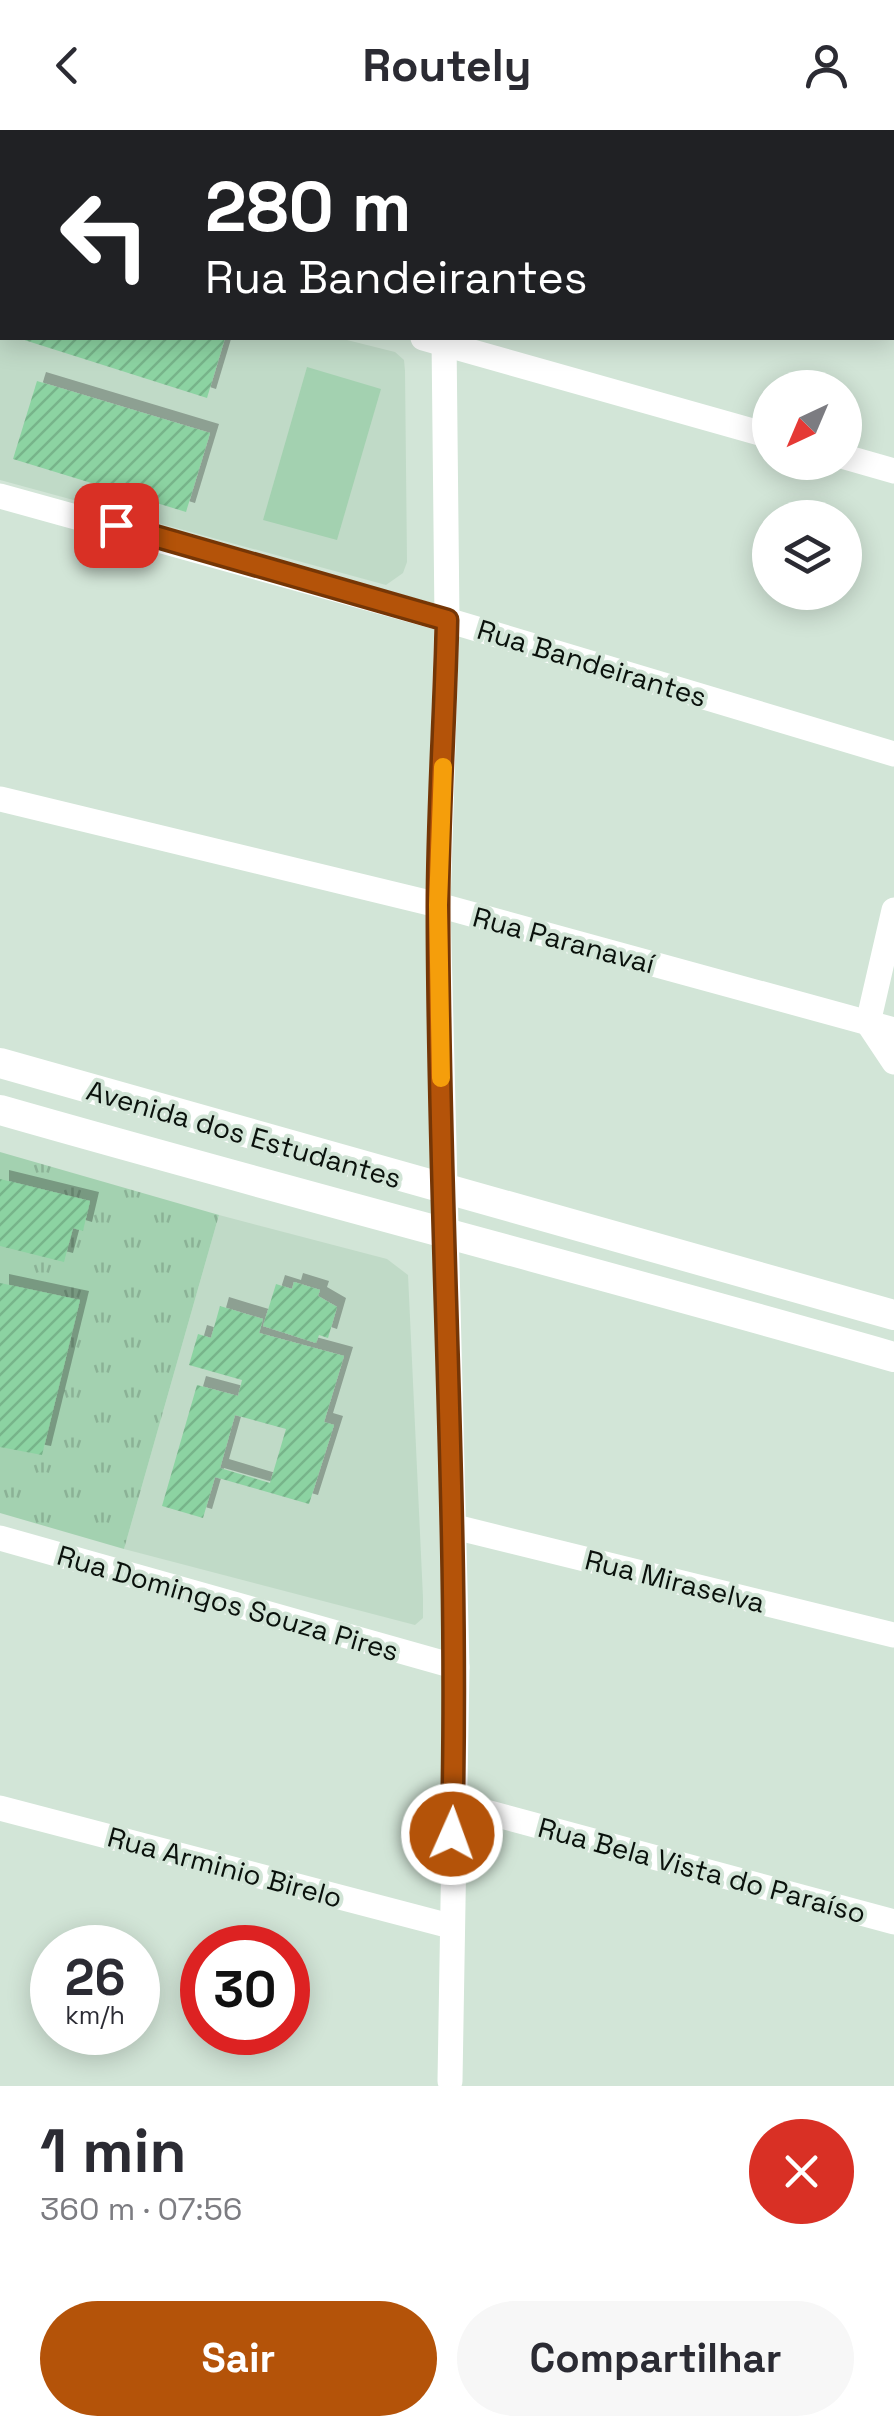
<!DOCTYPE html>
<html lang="pt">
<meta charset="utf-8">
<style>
:root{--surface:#fff;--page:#f7f7f7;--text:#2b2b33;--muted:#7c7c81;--accent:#b45309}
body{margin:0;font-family:"Space Grotesk",sans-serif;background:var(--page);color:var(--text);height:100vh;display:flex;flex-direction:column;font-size:38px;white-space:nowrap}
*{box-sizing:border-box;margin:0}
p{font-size:32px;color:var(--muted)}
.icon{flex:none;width:55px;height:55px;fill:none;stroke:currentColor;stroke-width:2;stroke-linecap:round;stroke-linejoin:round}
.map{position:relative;height:1956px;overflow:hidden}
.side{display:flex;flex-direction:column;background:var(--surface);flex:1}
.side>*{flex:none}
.banner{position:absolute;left:0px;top:0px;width:895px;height:210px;box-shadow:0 5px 25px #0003;background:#202124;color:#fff;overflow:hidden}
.needle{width:65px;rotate:224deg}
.tools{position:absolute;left:752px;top:240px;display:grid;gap:20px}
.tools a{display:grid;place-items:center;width:110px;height:110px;border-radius:50%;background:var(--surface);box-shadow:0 5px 25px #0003;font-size:50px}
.speed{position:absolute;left:30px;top:1795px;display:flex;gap:20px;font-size:50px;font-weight:700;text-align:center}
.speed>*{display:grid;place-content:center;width:130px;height:130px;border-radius:50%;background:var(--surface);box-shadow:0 5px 25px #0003;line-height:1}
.speed small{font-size:25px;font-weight:400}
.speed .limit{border:15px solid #d22;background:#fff;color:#111}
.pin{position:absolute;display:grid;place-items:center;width:85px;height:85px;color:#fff;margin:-42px;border-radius:20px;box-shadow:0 5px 15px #0006}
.me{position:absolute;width:110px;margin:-55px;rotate:2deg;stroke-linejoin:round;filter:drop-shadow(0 0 8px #0008)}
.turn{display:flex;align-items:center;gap:35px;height:210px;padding:0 40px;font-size:45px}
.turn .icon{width:130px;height:130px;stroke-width:2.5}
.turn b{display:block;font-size:70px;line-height:85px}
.round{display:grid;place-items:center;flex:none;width:105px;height:105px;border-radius:52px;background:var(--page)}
.head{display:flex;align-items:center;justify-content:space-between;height:170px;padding:0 40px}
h1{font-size:60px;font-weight:700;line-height:75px}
.action{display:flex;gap:20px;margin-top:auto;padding:20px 40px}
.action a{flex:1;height:115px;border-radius:60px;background:var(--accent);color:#fff;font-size:40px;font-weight:700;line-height:115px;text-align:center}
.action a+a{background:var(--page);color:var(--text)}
header{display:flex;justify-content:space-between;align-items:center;height:130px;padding:0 40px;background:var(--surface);font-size:45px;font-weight:700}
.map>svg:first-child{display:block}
</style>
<header><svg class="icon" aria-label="back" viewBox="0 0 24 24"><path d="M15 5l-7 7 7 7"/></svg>Routely<svg class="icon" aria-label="person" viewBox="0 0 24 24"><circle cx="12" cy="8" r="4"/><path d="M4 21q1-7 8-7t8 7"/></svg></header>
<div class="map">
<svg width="894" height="1956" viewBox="0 0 894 1956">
<defs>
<pattern id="park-tufts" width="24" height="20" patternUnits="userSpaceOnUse" patternTransform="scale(2.5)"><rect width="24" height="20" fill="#a3d1b0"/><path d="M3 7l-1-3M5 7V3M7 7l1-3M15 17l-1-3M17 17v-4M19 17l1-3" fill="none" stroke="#8bb296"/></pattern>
<pattern id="building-hatch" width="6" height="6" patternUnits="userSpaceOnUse" patternTransform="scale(2.5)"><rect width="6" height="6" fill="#8cd3a2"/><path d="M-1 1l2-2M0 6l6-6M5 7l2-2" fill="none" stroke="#77b48a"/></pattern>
<filter id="shadow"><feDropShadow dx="9" dy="-9" stdDeviation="0" flood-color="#0004"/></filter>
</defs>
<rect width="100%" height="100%" fill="#d2e5d7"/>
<!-- built -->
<g fill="#c0dac7">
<path d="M0 115 2 208H339L395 222 404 230 405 241 407 432 403 443 386 455 0 350Z"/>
<path d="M219 1085 387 1129 408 1145 423 1468V1488L415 1495 124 1419Z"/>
</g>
<!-- grass -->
<path fill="#a3d1b0" d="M307 237 381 259 337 410 263 390Z"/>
<!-- park -->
<path fill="url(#park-tufts)" d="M0 1022 219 1085 124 1419 0 1383Z"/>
<!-- building -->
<g fill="url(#building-hatch)" fill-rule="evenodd" filter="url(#shadow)">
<path d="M18 208H225L207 268Z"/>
<path d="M37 251 210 303 186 382 13 329Z"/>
<path d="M0 1049 90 1071 83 1101 73 1098 64 1132 0 1116Z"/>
<path d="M294 1152 320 1160 318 1166 337 1177 328 1208 319 1205 316 1213 263 1196 276 1154 292 1159Z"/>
<path d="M0 1153 80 1170 42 1325 0 1317Z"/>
<path d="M220 1176 263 1189 259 1203 344 1226 324 1292 334 1295 309 1374 215 1347 203 1388 162 1376 197 1255 238 1266 242 1250 189 1235 198 1204 211 1208ZM235 1285 286 1299 270 1353 220 1338Z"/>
</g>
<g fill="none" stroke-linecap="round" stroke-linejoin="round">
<!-- minor -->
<g stroke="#fff" stroke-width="25">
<path d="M439 0V2"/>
<path d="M696 0 705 2"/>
<path d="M892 56H894"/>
<path d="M0 79H2"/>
<path d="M423 208 770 306"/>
<path d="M444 208 447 490 438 775 457 1537 450 1951"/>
<path d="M845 327 894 341"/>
<path d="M0 366 447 490 894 624"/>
<path d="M0 669 438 775 894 900"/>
<path d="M894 780 868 893 894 932"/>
<path d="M455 1397 894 1505"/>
<path d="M0 1408 457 1537"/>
<path d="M453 1673 894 1792"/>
<path d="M0 1678 450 1796"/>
</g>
<!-- tertiary -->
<g stroke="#fff" stroke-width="30">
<path d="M0 933 894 1185"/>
<path d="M0 980C297 1065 597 1142 894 1227"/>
</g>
</g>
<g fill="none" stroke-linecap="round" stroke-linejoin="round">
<!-- route casing -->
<g stroke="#753606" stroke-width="25">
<path id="route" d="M116 395 447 490C445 586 438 682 438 778 438 1087 460 1395 452 1704"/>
</g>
<!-- route -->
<use href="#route" stroke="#b45309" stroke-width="18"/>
<!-- slow -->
<path stroke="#f59e0b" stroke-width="18" d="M441 948 438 775 443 637"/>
</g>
<g text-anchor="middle" stroke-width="8" stroke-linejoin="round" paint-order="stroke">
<!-- street labels -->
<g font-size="28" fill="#0a110c" stroke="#d2e5d7">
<text transform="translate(592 533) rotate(17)" y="10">Rua Bandeirantes</text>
<text transform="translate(564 810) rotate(15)" y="10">Rua Paranavaí</text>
<text transform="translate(244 1004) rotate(16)" y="10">Avenida dos Estudantes</text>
<text transform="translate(675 1451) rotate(14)" y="10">Rua Miraselva</text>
<text transform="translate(228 1473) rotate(16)" y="10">Rua Domingos Souza Pires</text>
<text transform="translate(225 1737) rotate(15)" y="10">Rua Arminio Birelo</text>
<text transform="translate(702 1740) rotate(15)" y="10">Rua Bela Vista do Paraíso</text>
</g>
</g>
</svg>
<div class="tools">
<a><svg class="needle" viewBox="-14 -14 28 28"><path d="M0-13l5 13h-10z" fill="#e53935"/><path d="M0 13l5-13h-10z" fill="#7c7c81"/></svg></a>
<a><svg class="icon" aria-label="layers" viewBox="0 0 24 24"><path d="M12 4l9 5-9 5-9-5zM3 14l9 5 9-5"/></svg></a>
</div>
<div class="speed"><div>26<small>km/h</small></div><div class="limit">30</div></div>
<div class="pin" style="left:116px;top:395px;background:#d93025"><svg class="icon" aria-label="arrive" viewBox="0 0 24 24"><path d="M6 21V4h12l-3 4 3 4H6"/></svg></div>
<svg class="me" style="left:452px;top:1704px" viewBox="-20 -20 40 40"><circle r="17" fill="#b45309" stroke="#fff" stroke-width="3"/><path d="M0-11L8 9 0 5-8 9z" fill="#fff"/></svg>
<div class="banner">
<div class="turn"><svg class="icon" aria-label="left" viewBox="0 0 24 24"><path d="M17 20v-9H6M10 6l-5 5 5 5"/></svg><div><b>280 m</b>Rua Bandeirantes</div></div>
</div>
</div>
<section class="side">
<div class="head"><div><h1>1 min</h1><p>360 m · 07:56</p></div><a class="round" style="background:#d93025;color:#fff"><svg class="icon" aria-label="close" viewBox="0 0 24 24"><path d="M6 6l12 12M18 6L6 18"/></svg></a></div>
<div class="action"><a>Sair</a><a>Compartilhar</a></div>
</section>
